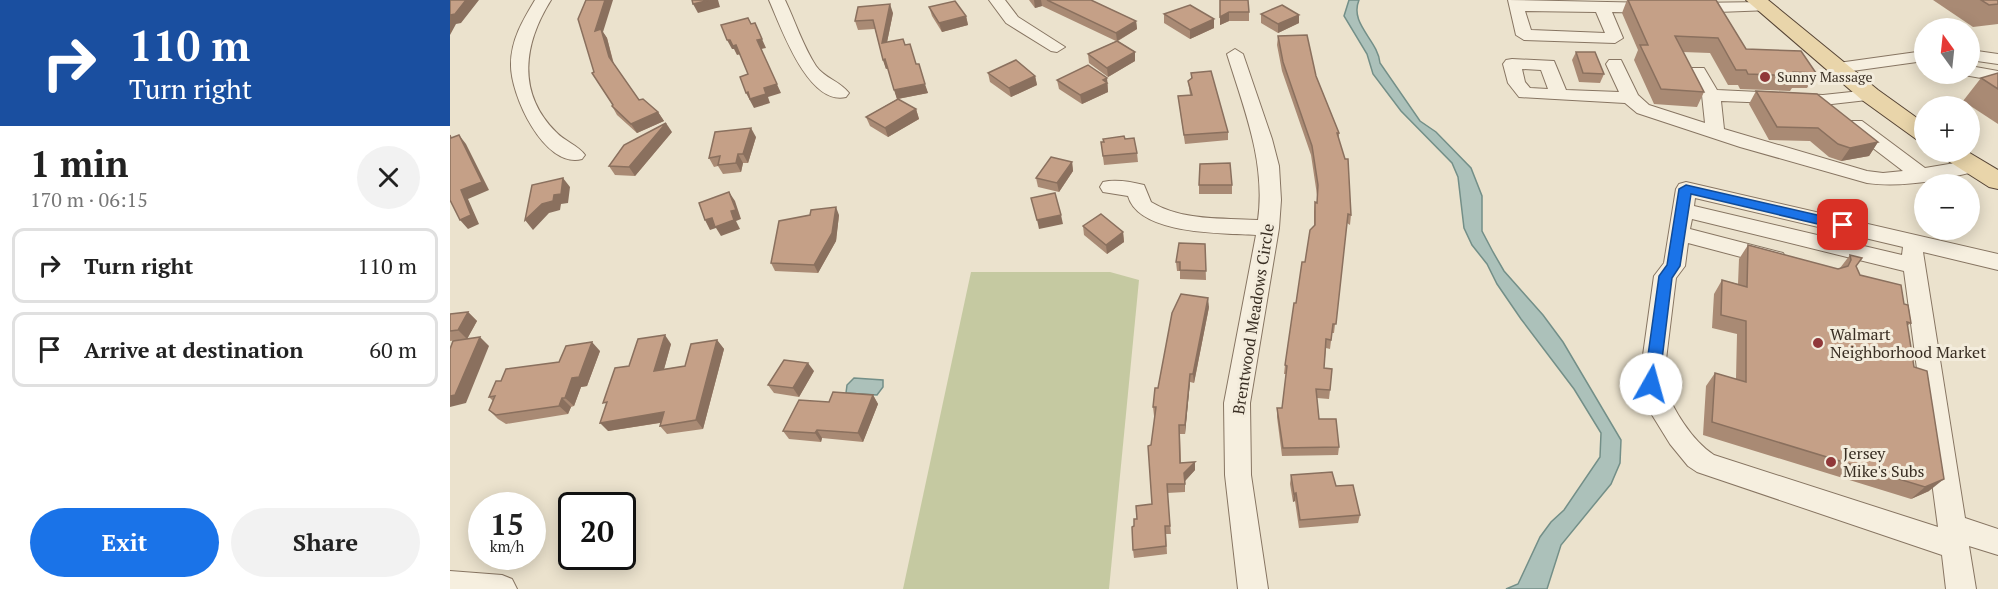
<!DOCTYPE html>
<meta charset="utf-8">
<style>
:root{--surface:#fff;--page:#f2f2f2;--text:#222;--muted:#767676;--line:#e0e0e0;--accent:#1a73e8}
body{margin:0;font-family:"PT Serif",serif;background:var(--page);color:var(--text);height:100vh;display:flex;flex-direction:column;font-size:22px;white-space:nowrap}
*{box-sizing:border-box;margin:0}
p{font-size:20px;color:var(--muted)}
.icon{flex:none;width:33px;height:33px;fill:none;stroke:currentColor;stroke-width:2;stroke-linecap:round;stroke-linejoin:round}
.map{position:relative;flex:1;overflow:hidden}
.details{display:flex;flex-direction:column;background:var(--surface);width:450px}
.details>*{flex:none}
.guide{background:#1a4fa0;color:#fff;overflow:hidden}
.needle{width:39px;rotate:345deg}
.buttons{position:absolute;left:1464px;top:18px;display:grid;gap:12px}
.buttons a{display:grid;place-items:center;width:66px;height:66px;border-radius:50%;background:var(--surface);box-shadow:0 3px 15px #0003;font-size:30px}
.speed{position:absolute;left:18px;top:492px;display:flex;gap:12px;font-size:30px;font-weight:700;text-align:center}
.speed>*{display:grid;place-content:center;width:78px;height:78px;border-radius:50%;background:var(--surface);box-shadow:0 3px 15px #0003;line-height:1}
.speed small{font-size:15px;font-weight:400}
.speed .limit{border:3px solid #111;border-radius:9px;background:#fff;color:#111}
.pin{position:absolute;display:grid;place-items:center;width:51px;height:51px;color:#fff;margin:-26px;border-radius:12px;box-shadow:0 3px 9px #0006}
.me{position:absolute;width:66px;margin:-33px;rotate:7deg;stroke-linejoin:round;filter:drop-shadow(0 0 4px #0008)}
.turn{display:flex;align-items:center;gap:21px;height:126px;padding:0 30px;font-size:27px}
.turn .icon{width:78px;height:78px;stroke-width:2.5}
.turn b{display:block;font-size:42px;line-height:51px}
.round{display:grid;place-items:center;flex:none;width:63px;height:63px;border-radius:32px;background:var(--page)}
.headline{display:flex;align-items:center;justify-content:space-between;height:102px;padding:0 30px}
h1{font-size:36px;font-weight:800;line-height:45px}
.primary-button{display:flex;gap:12px;margin-top:auto;padding:12px 30px}
.primary-button a{flex:1;height:69px;border-radius:36px;background:var(--accent);color:#fff;font-size:24px;font-weight:800;line-height:69px;text-align:center}
.primary-button a+a{background:var(--page);color:var(--text)}
ul{padding:0;list-style:none}
li{display:flex;align-items:center;gap:18px;height:75px;margin:0 12px 9px;padding:0 18px;border:3px solid var(--line);border-radius:12px}
li div{flex:1}
li b{display:block;font-size:22px}
li em{font-style:normal}
main{display:flex;flex:1;min-height:0}
.map>svg:first-child{display:block}
</style>
<main>
<section class="details">
<div class="guide">
<div class="turn"><svg class="icon" aria-label="right" viewBox="0 0 24 24"><path d="M7 20v-9h11M14 6l5 5-5 5"/></svg><div><b>110 m</b>Turn right</div></div>
</div>
<div class="headline"><div><h1>1 min</h1><p>170 m · 06:15</p></div><a class="round"><svg class="icon" aria-label="close" viewBox="0 0 24 24"><path d="M6 6l12 12M18 6L6 18"/></svg></a></div>
<ul>
<li><svg class="icon" aria-label="right" viewBox="0 0 24 24"><path d="M7 20v-9h11M14 6l5 5-5 5"/></svg><div><b>Turn right</b></div><em>110 m</em></li>
<li><svg class="icon" aria-label="arrive" viewBox="0 0 24 24"><path d="M6 21V4h12l-3 4 3 4H6"/></svg><div><b>Arrive at destination</b></div><em>60 m</em></li>
</ul>
<div class="primary-button"><a>Exit</a><a>Share</a></div>
</section>
<div class="map">
<svg width="1548" height="589" viewBox="0 0 1548 589">
<rect width="100%" height="100%" fill="#ebe2cd"/>
<!-- green -->
<path fill="#c5c9a1" d="M521 272H660L689 280 659 589H453Z"/>
<!-- water -->
<g fill="#acc1ba" stroke="#738f88" stroke-width="1.5">
<path d="M899 0H909C899 24 928 40 930 63L970 121 986 132 1021 168 1032 196V231L1043 252 1054 271 1093 315 1113 342 1171 440 1170 463 1161 484 1111 545 1097 589H1056L1068 584 1090 537 1101 522 1114 510 1150 457 1151 433 1124 389 1071 319 1047 284 1037 264 1022 245 1014 228 1008 177 1002 163 951 111 923 74 917 54 894 16Z"/>
<path d="M404 378 433 380V387L427 395 396 393 397 385Z"/>
</g>
<g fill="none" stroke-linecap="round" stroke-linejoin="round">
<!-- minor casing -->
<g stroke="#877562" stroke-width="2">
<g id="minor">
<path d="M85 0H101C74 43 66 92 106 132 114 141 128 145 135 155L132 159C94 169 60 94 61 64 61 40 73 20 85 0Z"/>
<path d="M319 0H335C345 21 353 46 366 66 374 78 390 81 399 93L396 97C358 106 331 27 319 0Z"/>
<path d="M539 0H555L568 17 615 47 607 52 601 51 556 23Z"/>
<path d="M1058 0 1205 3 1213 8 1205 13 1162 12 1173 38 1165 43 1074 40 1066 35ZM1075 11 1146 12 1155 33 1081 30Z"/>
<path d="M1315 2 1323 7 1321 10 1241 13 1233 8 1241 3Z"/>
<path d="M785 49 793 54 822 139 829 166 831 200 829 228 800 403 801 475 818 589H788L775 475 774 403 806 235C773 233 689 235 678 196L653 192 650 187 653 182C666 179 682 182 694 185L701 202C732 221 773 218 808 220 816 162 794 109 777 54Z"/>
<path d="M1520 50 1548 54V64L1520 60Z"/>
<path d="M1474 51V61L1388 73 1382 72 1379 68 1382 64 1388 63Z"/>
<path d="M1062 59 1104 61 1116 90 1169 92 1156 64 1159 60H1171L1188 95 1199 105 1255 123 1252 95 1239 72 1242 68H1254L1267 90 1373 95 1420 90 1426 91 1429 95 1426 99 1373 105 1271 101 1274 129 1417 171 1433 173 1453 171 1398 129 1396 125 1398 121H1412L1475 168 1523 160 1530 162 1533 166 1530 170C1494 180 1454 188 1417 183L1290 147 1187 113 1175 103 1069 97 1058 83 1053 64 1056 60ZM1072 69 1091 70 1098 89 1080 88 1075 82Z"/>
<path d="M1520 66 1548 71V81L1514 75 1520 74Z"/>
<path d="M1236 182 1548 254V270L1473 252 1515 518 1548 529V555L1519 546 1526 589H1496L1492 555 1247 472 1238 466 1220 444 1199 410 1189 384 1204 276 1214 263 1226 189 1229 184ZM1245 198 1453 247 1452 255 1244 206ZM1242 219 1454 271 1488 527 1264 455C1241 440 1223 409 1213 384L1226 278 1235 266 1238 243 1325 266 1333 263 1336 258 1333 253 1240 229Z"/>
<path d="M0 571 52 575 62 579 67 589H0Z"/>
</g>
</g>
<!-- major casing -->
<g stroke="#564435" stroke-width="2">
<g id="major">
<path d="M1296 0H1318L1428 90 1474 123V141L1466 139 1412 100Z"/>
<path d="M1489 152H1518L1548 170V189L1539 187 1492 157Z"/>
</g>
</g>
<!-- minor -->
<use href="#minor" fill="#f6efdf" fill-rule="evenodd"/>
<!-- major -->
<use href="#major" fill="#e9d5aa" fill-rule="evenodd"/>
</g>
<!-- wall -->
<g fill="#a98a74">
<path d="M579 0H641L686 21 687 29 668 41 685 52V61L658 77 639 63 638 54 666 41 592 6 585 8Z"/>
<path d="M770 0 799 12V21H779L770 25Z"/>
<path d="M1177 0H1266L1296 49 1366 73 1357 88H1342L1340 91 1290 89 1288 85H1278L1260 53 1233 52 1254 92 1247 107 1204 104 1184 60 1188 50 1172 13Z"/>
<path d="M1483 0H1548V24L1523 27Z"/>
<path d="M479 7 516 16 518 25 492 32 482 16Z"/>
<path d="M443 13 437 42 455 45 466 64 478 93 448 99 466 109 469 119 438 137 420 126 416 117 447 99 438 68 436 69 433 60 425 29 408 30 405 21Z"/>
<path d="M714 14 764 19V28L740 39 714 23Z"/>
<path d="M811 14 849 15V23L828 33 811 23Z"/>
<path d="M153 32 157 38 164 64 189 100 208 112 214 121 187 133 167 115 162 106 163 105 144 72Z"/>
<path d="M828 36 866 76 889 133V139L901 215 900 225 897 223 884 333H882L880 349 876 348 874 368 880 390 879 399 867 398 869 419 889 447 888 455 832 456 827 417V408H832L836 374H834L835 365 846 303 864 226V212L865 202 867 203V195L861 155 832 71 827 45Z"/>
<path d="M1126 52 1154 74 1150 83 1129 82 1122 60Z"/>
<path d="M538 73 585 76 587 85 561 97 540 82Z"/>
<path d="M741 73 778 132V140L735 144 728 96 740 95 738 81 741 79Z"/>
<path d="M1548 73V124L1513 101 1531 78Z"/>
<path d="M657 78 658 92 632 104 609 89 607 80Z"/>
<path d="M1306 91 1428 142 1419 156 1391 161 1379 157 1360 141 1319 140 1299 104Z"/>
<path d="M222 132 185 176 165 175 159 166Z"/>
<path d="M306 137 298 163H293L291 172 273 174 268 166 264 167 259 158Z"/>
<path d="M675 139 687 153 688 162 654 165 651 142Z"/>
<path d="M622 162 623 171 609 192 588 187 586 178Z"/>
<rect x="749" y="185" width="33" height="9"/>
<path d="M389 215 386 241 368 273 325 271 321 263Z"/>
<path d="M633 226 673 232 674 242 657 254 634 235Z"/>
<path d="M755 244 756 280 730 279V271H727L726 262Z"/>
<path d="M1298 245 1388 269 1390 268 1400 255 1410 275 1454 304 1461 323 1457 326 1479 491 1461 499 1253 435 1256 386 1265 373 1286 379 1287 334 1262 328 1264 294 1272 280 1288 284 1289 259Z"/>
<path d="M759 307 744 383 740 382 735 434H730L731 463 745 462V470L735 481V492L717 493 721 534H716L717 554 684 558 683 550 684 526 687 519 702 504 701 445 705 416H704L703 407 708 388Z"/>
<path d="M18 312 27 321 17 339 0 341V314Z"/>
<path d="M267 340 274 349 253 429 217 434 210 426V423L158 431 179 366 221 344 214 369 235 366Z"/>
<path d="M150 351 137 386 131 387 124 406 121 407 118 414 56 424 48 419 39 410 43 401 39 397 51 381 109 362Z"/>
<path d="M364 371 349 397 324 393 318 385Z"/>
<path d="M423 395 428 404 413 442 372 438 371 442 339 439 333 431 379 402Z"/>
<path d="M841 475 886 486 910 515 908 523 849 528 845 501 843 502 840 484Z"/>
</g>
<!-- shaded-wall -->
<g fill="#8a705e">
<path d="M16 0H29L11 23 6 24 0 35V15Z"/>
<path d="M155 0H163L153 32 157 38 164 66 145 31Z"/>
<path d="M260 0H268L270 7 248 13 243 4Z"/>
<path d="M584 0H591L592 6 585 8Z"/>
<path d="M440 4 443 13 435 52 432 43Z"/>
<path d="M779 12V21L770 25V17Z"/>
<path d="M849 15V23L828 33V24Z"/>
<path d="M516 16 518 25 492 32 489 23Z"/>
<path d="M764 19V28L740 39V30Z"/>
<path d="M686 21 687 29 667 41 666 33Z"/>
<path d="M305 23 316 48 311 49 331 93 318 97 320 103 304 108 296 93 314 88Z"/>
<path d="M277 40H280L286 45 291 54 287 55 284 49H282Z"/>
<path d="M685 52V61L658 77 657 68Z"/>
<path d="M435 59 438 68 436 69 433 60Z"/>
<path d="M585 76 587 85 561 97 559 88Z"/>
<path d="M657 78 658 92 632 104 630 95Z"/>
<path d="M475 84 478 93 447 99 444 90Z"/>
<path d="M466 109 469 119 438 137 435 128Z"/>
<path d="M208 112 214 121 187 133 181 124Z"/>
<path d="M216 123 222 132 185 176 179 167Z"/>
<path d="M301 128 306 137 298 163 293 154Z"/>
<path d="M9 135 16 144 39 190 18 199 29 224 18 229 10 220 11 190Z"/>
<path d="M1428 142 1419 156 1391 161 1400 148Z"/>
<path d="M288 154 293 163 291 172 286 163Z"/>
<path d="M622 162 623 171 609 192 607 183Z"/>
<path d="M113 178 120 187 118 203 111 204 110 210 99 213 83 230 75 220 92 204 104 195Z"/>
<path d="M279 192 285 201 291 219 286 221 290 229 271 236 266 228 260 230 255 220 281 211Z"/>
<path d="M386 207 389 215 386 241 368 273 364 265Z"/>
<path d="M611 215 613 224 589 229 587 220Z"/>
<path d="M673 232 674 242 657 254 656 245Z"/>
<path d="M758 298 759 307 744 383 743 374Z"/>
<path d="M18 312 27 321 17 339 8 330Z"/>
<path d="M215 335 221 344 211 380 204 371Z"/>
<path d="M30 337 39 346 16 403 0 407V396Z"/>
<path d="M267 340 274 349 253 429 246 420Z"/>
<path d="M142 342 150 351 137 386 131 387 124 406 115 398 122 378Z"/>
<path d="M358 363 364 371 349 397 343 388Z"/>
<path d="M740 374V382L735 434V425Z"/>
<path d="M423 395 428 404 413 442 408 433Z"/>
<path d="M112 398 121 407 118 414 109 406Z"/>
<path d="M214 412 221 421 158 431 150 423Z"/>
<path d="M367 430 372 438 371 442 365 433Z"/>
<path d="M745 462V470L735 481V492L734 473Z"/>
<path d="M1494 479 1479 491 1461 499 1475 487Z"/>
<path d="M846 493 845 501 843 502 844 494Z"/>
</g>
<!-- building -->
<g fill="#c5a087" stroke="#8a705e" stroke-width="1.5">
<path d="M0 0H16L5 14 0 15Z"/>
<path d="M136 0H155L145 31 151 29 159 57 189 100 193 99 208 112 181 124 162 106 163 105 142 73 144 72 128 19Z"/>
<path d="M242 0H260L243 4Z"/>
<path d="M597 0H641L686 21 666 33Z"/>
<path d="M770 0H798L799 12H779L770 17Z"/>
<path d="M1178 0H1266L1296 49 1351 51 1366 73 1344 72 1349 76 1298 74 1296 70H1286L1268 38 1225 36 1254 92 1211 89 1190 45H1198Z"/>
<path d="M1531 0H1548V4L1539 5Z"/>
<path d="M505 1 516 16 489 23 479 7Z"/>
<path d="M440 4 432 43 453 39 455 45 460 44 466 64H469L475 84 444 90 435 59 433 60 423 20 405 21 408 7Z"/>
<path d="M740 5 764 19 740 30 714 14Z"/>
<path d="M832 5 849 15 828 24 811 14Z"/>
<path d="M298 18 301 24 305 23 312 39 307 40 327 84 314 88 316 94 300 99 298 92 296 93 290 77 298 74 286 45 283 46 280 40H277L271 25Z"/>
<path d="M857 35 866 76 889 133H887L895 159H898L901 215 898 214 886 324H883L881 340 876 339 874 368 882 369 880 390 866 389 869 419H886L889 447 833 448 827 408H832L837 366 835 365 844 303H846L852 262H855L860 230 865 225V202L867 203 868 185 862 146 833 62 828 36Z"/>
<path d="M667 41 685 52 657 68 638 54Z"/>
<path d="M1126 52H1145L1154 74 1133 73Z"/>
<path d="M566 60 585 76 559 88 538 73Z"/>
<path d="M638 65 657 78 653 80 657 83 630 95 607 80Z"/>
<path d="M761 71 778 132 734 135 728 96 742 95 738 81 742 78 741 73Z"/>
<path d="M1548 73V89L1531 78Z"/>
<path d="M1306 91 1367 94 1428 142 1400 148 1388 144 1368 128 1327 127Z"/>
<path d="M448 99 466 109 435 128 416 117Z"/>
<path d="M216 123 179 167 159 166 174 145Z"/>
<path d="M301 128 293 154H288L286 163 268 165 270 156 259 158 265 132Z"/>
<path d="M0 135 1 138 9 135 32 182 11 190 21 215 10 220 0 200Z"/>
<path d="M674 136 675 139 684 138 687 153 653 156 651 142H654L653 139Z"/>
<path d="M601 157 622 162 607 183 586 178Z"/>
<path d="M780 163 782 185H749L750 164Z"/>
<path d="M113 178 111 194 104 195 103 201 92 204 75 220 82 185Z"/>
<path d="M279 192 286 210 281 211 284 220 265 227 262 218 255 220 249 203Z"/>
<path d="M605 193 611 215 587 220 581 198Z"/>
<path d="M386 207 382 233 364 265 321 263 329 221 360 215 361 210Z"/>
<path d="M651 214 673 232 656 245 633 226Z"/>
<path d="M729 243 755 244 756 271 730 270V262H726Z"/>
<path d="M1298 245 1388 269 1398 266 1401 260 1400 255 1412 258 1406 266 1410 275 1451 285 1454 304 1458 305 1461 323 1457 322 1464 367 1477 371 1494 479 1475 487 1262 422 1265 373 1296 382V321L1271 315 1272 280 1297 287Z"/>
<path d="M731 294 758 298 743 374H740L735 425H729L730 463 745 462 734 473 735 484H717L720 526H715L716 546 683 550 682 527 684 526V519H687L686 506 702 504 698 446 701 445 706 407H703L705 388H708L722 313Z"/>
<path d="M18 312 8 330 0 331V314Z"/>
<path d="M215 335 204 371 235 366 241 344 267 340 246 420 210 426 214 412 150 423 157 402 153 403 165 368 179 366 188 339Z"/>
<path d="M30 337 5 395 0 396V349L3 341Z"/>
<path d="M142 342 129 377 122 378 115 398H112L109 406 46 415 39 410 45 396 39 397 46 381H51L56 369 109 362 116 346Z"/>
<path d="M334 360 358 363 343 388 318 385Z"/>
<path d="M383 392 423 395 408 433 367 430 365 433 333 431 349 400 379 402Z"/>
<path d="M882 472 886 486 903 485 910 515 850 520 846 493 844 494 841 475Z"/>
</g>
<!-- route -->
<path fill="#1a73e8" stroke="#114b97" stroke-width="1.5" d="M1236 185 1393 221 1399 225 1393 230 1241 194 1230 266 1222 278 1209 384 1206 388H1196L1194 384 1209 276 1217 265 1229 189Z"/>
<!-- markers -->
<g fill="#903839" stroke="#f3ecdc" stroke-width="2">
<circle cx="1315" cy="77" r="6"/>
<circle cx="1368" cy="343" r="6"/>
<circle cx="1381" cy="462" r="6"/>
</g>
<g text-anchor="middle" stroke-width="6" stroke-linejoin="round" paint-order="stroke">
<!-- far-poi labels -->
<g font-size="14" fill="#392e23" stroke="#f3ecdc" text-anchor="start">
<text x="1327" y="82">Sunny Massage</text>
</g>
<!-- street labels -->
<g font-size="16" fill="#392e23" stroke="#f3ecdc">
<text transform="translate(803 319) rotate(-81)" y="6">Brentwood Meadows Circle</text>
</g>
<!-- poi labels -->
<g font-size="16" fill="#392e23" stroke="#f3ecdc" text-anchor="start">
<text x="1380" y="340">Walmart<tspan x="1380" dy="18">Neighborhood Market</tspan></text>
<text x="1393" y="459">Jersey<tspan x="1393" dy="18">Mike's Subs</tspan></text>
</g>
</g>
</svg>
<div class="buttons">
<a><svg class="needle" viewBox="-14 -14 28 28"><path d="M0-13l5 13h-10z" fill="#e53935"/><path d="M0 13l5-13h-10z" fill="#767676"/></svg></a>
<a>+</a>
<a>−</a>
</div>
<div class="speed"><div>15<small>km/h</small></div><div class="limit">20</div></div>
<div class="pin" style="left:1393px;top:225px;background:#d93025"><svg class="icon" aria-label="arrive" viewBox="0 0 24 24"><path d="M6 21V4h12l-3 4 3 4H6"/></svg></div>
<svg class="me" style="left:1201px;top:384px" viewBox="-20 -20 40 40"><circle r="19" fill="#fff"/><path d="M0-13L10 11 0 6-10 11z" fill="#1a73e8"/></svg>
</div>
</main>
